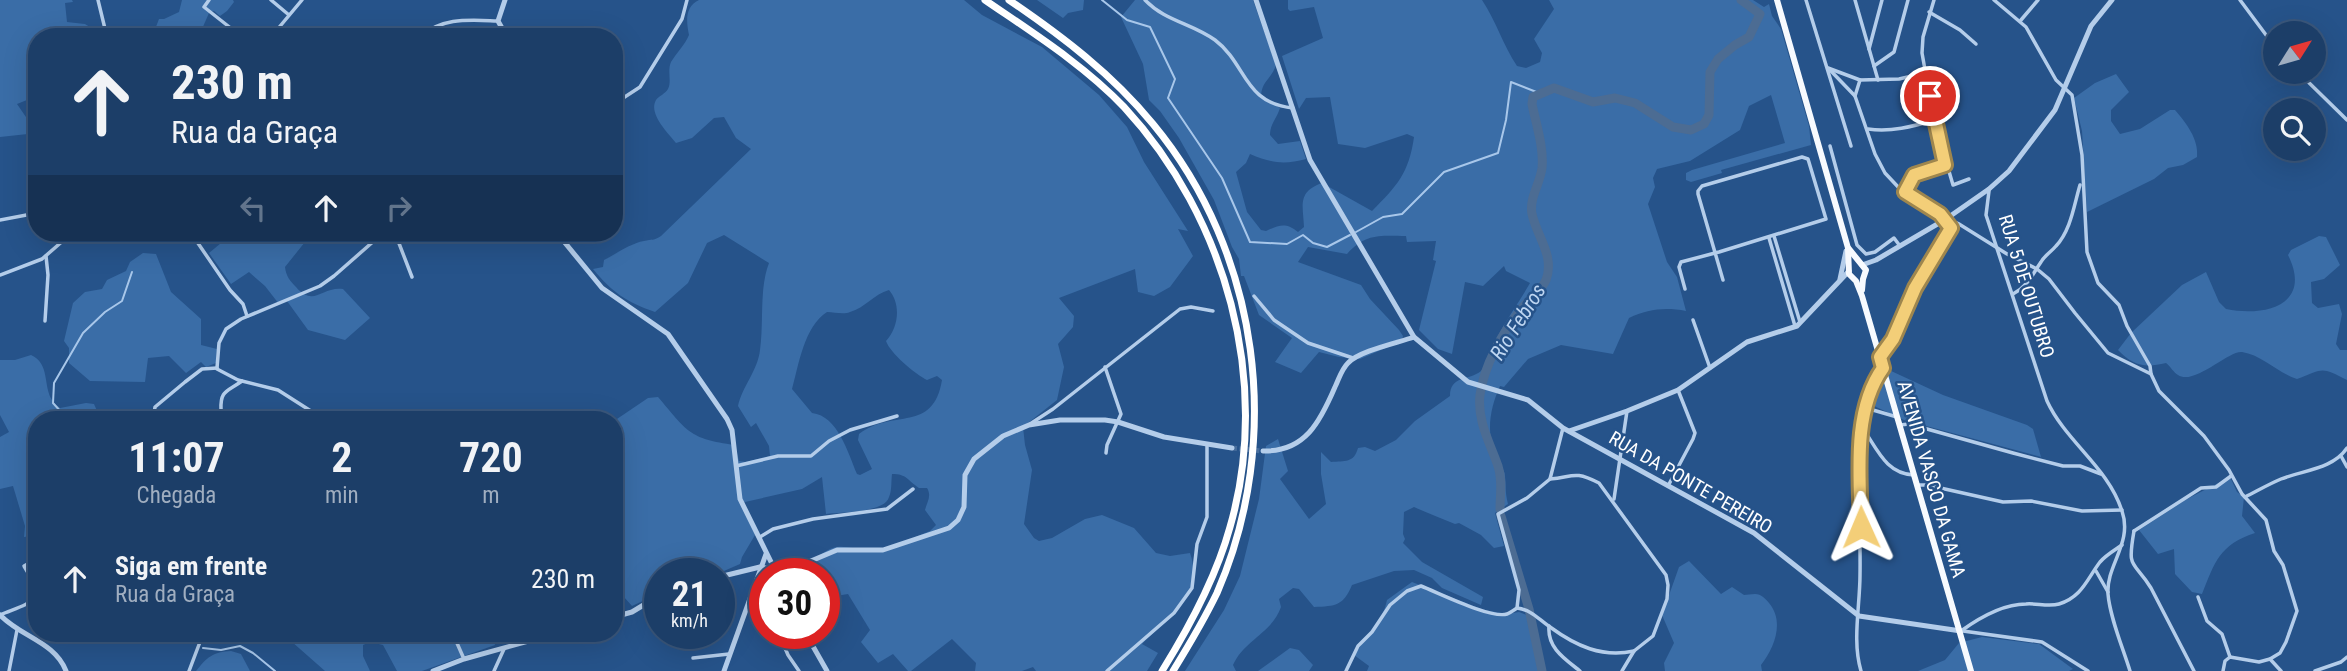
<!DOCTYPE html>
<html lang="pt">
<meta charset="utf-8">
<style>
:root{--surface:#1c3e68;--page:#25456e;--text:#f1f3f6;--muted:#a0aec0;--line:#3a577c}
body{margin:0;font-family:"Roboto Condensed",sans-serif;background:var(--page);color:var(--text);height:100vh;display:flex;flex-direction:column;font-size:26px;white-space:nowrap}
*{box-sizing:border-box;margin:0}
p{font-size:23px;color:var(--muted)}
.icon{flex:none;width:38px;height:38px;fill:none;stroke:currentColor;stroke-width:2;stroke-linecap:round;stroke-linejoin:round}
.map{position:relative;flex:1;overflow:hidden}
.side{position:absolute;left:28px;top:411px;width:595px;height:231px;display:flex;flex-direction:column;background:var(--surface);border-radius:28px;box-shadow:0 7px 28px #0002,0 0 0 2px var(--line)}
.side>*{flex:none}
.guide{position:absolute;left:28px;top:28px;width:595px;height:214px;border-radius:28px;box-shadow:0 7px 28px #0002,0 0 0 2px var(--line);background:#1c3e68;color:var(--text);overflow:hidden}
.needle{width:46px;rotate:53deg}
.controls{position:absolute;left:2263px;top:21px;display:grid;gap:14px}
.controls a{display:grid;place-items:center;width:63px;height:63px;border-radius:50%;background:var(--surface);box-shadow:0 7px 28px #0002,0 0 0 2px var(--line);font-size:35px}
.speed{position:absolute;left:644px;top:558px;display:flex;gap:14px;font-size:35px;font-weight:700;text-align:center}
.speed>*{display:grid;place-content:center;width:91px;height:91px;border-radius:50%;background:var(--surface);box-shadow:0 7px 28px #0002,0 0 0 2px var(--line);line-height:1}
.speed small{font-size:18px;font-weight:400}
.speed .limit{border:10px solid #d22;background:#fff;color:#111}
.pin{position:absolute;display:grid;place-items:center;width:60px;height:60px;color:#fff;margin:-30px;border:4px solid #fff;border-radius:50%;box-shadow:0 2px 7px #0007}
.me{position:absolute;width:77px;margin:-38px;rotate:359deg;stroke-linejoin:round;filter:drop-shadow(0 0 5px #0008)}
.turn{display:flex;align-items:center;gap:24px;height:147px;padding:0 28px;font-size:32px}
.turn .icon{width:91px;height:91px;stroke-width:2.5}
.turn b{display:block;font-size:49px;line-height:60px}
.lanes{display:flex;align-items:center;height:66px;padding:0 28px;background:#0003;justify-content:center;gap:35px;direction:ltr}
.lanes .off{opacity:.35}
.eta{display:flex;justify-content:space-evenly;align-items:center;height:119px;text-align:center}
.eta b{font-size:42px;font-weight:700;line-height:49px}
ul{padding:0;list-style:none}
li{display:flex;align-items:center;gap:21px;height:98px;padding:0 28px}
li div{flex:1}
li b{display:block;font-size:26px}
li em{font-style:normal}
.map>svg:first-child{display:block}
</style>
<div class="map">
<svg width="2347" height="671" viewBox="0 0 2347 671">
<rect width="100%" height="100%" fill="#26538a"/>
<!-- green -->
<g fill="#3a6da7" fill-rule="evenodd">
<path d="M0 0H72L73 2 65 3 67 22 85 24 104 36 37 37V96L17 104 37 133 0 137Z"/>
<path d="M182 0H233L234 2 227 11 220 16 214 11 209 13 202 29 212 37H156L154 32 159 19H164L179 12Z"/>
<path d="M699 0H964L982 15 1042 47 1099 95 1127 127 1144 162 1188 231 1178 229 1193 256 1170 287 1154 296 1138 292 1135 269 1059 298 1074 316 1073 327 1058 344 1064 367 1057 400 1023 427 1025 445 1032 470 1024 524 1034 538 1039 541 1052 538 1085 519 1102 515 1134 528 1156 553 1170 556 1190 553C1205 596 1168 617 1142 644L1158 653 1147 671H1036L1033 667 1022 671H975L976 663 952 639 911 671H908L893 654 878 663 861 642 870 630 848 594 824 598V574H809L806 567C841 535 839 551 878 550 894 549 914 537 930 531L936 525 925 510C927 502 932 496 927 488H919C907 480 907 474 892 474 891 482 892 491 889 497 885 513 840 512 826 514L822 477 802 489 745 502 744 503 755 535 742 557 740 564 717 574H660V593L632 606 624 597 614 600V421L648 398 658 397C687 431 689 439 735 445L739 461 746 462 770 456 769 446 756 423 751 427 738 406C742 387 758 370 760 350 764 322 759 289 769 263L724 235 707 243 688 283 655 312C626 302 612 292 593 269L603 267 604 260C616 254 631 243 644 241 652 239 654 241 661 236L751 149 736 138 724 117 714 118 692 138 676 143C668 133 648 114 656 100 659 96 665 94 668 89 672 81 667 71 671 62 677 52 685 45 689 35 686 20 685 7 699 0ZM889 290C901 304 899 327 886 341 890 353 915 374 927 380L937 376 942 380C933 434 893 408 859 434L858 440 872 469 860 475 857 474C848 453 838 416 812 413L792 389C799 364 804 327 827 312 835 312 843 315 850 312 865 308 874 294 889 290Z"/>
<path d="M1037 0H1084L1083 10 1068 13 1063 18Z"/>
<path d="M1135 0H1253L1276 65C1271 80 1262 80 1261 96L1280 108C1277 118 1270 124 1270 135L1278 144 1300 141 1306 159C1284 165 1271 163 1250 154L1246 163 1236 172 1247 212 1261 230 1266 231C1279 225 1286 222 1298 232L1304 227C1303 205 1297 192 1322 183L1372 211C1397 186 1409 173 1414 137L1407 134 1365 148 1338 144 1330 97 1306 98 1299 109 1282 56 1323 38 1314 7 1290 11 1288 9V0H1482C1496 21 1503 45 1517 66L1526 68 1540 62 1542 53 1534 39 1554 9 1549 0H1753L1764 7 1769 4 1772 16 1781 29 1809 126 1811 145 1721 170 1722 173 1691 182 1686 180V173L1692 170 1785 143 1771 95 1749 106 1740 130 1690 161 1657 169 1653 178 1655 187 1648 204 1667 262 1677 277 1686 311C1665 307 1648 309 1629 318L1613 354 1561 345 1528 359 1504 387 1500 386C1491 406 1486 429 1494 451 1497 459 1505 470 1505 476 1506 487 1505 492 1508 504L1495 513 1504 546 1494 548 1481 535 1459 523 1455 524C1441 518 1427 513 1414 507L1404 512 1403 534 1405 539 1403 543 1422 562 1483 597 1481 605 1442 588 1432 578 1414 570 1394 571 1352 585C1343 606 1336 606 1314 607L1299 589 1293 588 1279 599 1281 607C1272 633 1244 640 1233 665L1236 671H1185L1224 610 1240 576 1259 499 1266 446 1278 439 1288 471 1280 479 1309 519 1326 504 1321 474V452L1331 462C1345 461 1354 463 1358 448L1365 447 1375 451 1396 440 1415 421 1450 396C1450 375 1469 381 1481 371 1492 362 1493 347 1498 336 1507 318 1520 301 1530 283L1506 271 1504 266 1483 286 1465 282 1452 354 1438 349 1419 330 1436 261 1433 260 1436 241 1407 242 1406 236C1380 236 1366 233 1347 254L1308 247 1298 262 1361 285 1370 299 1399 330 1403 336 1402 341 1360 359 1339 357 1319 352 1301 373 1275 362 1292 338 1259 315 1244 276H1241L1239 259 1232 247 1214 200 1179 138 1160 111 1149 100 1143 64 1121 17Z"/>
<path d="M2116 74 2129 92 2111 110V121L2120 134 2140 129 2170 110H2175C2186 123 2199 139 2197 157L2183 165 2168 168 2154 179 2087 212 2082 131 2074 98 2095 83Z"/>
<path d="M233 233H304L307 236 305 242 285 267C286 276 290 281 296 287 314 308 322 286 343 289L370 318 345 340 308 330 287 301 279 304 265 286 249 272 231 284 209 253Z"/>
<path d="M2319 236 2326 237 2340 265 2324 279 2311 282 2312 303 2318 308 2339 304 2342 314 2336 344 2340 350H2347V380C2320 366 2324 369 2297 379 2278 373 2262 355 2242 352 2229 350 2194 386 2178 375 2174 373 2170 366 2166 363 2145 368 2133 366 2118 350L2131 333 2182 285 2206 272 2219 302 2226 309C2265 317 2313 305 2288 255L2291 250Z"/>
<path d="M143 253 156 254 171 292 201 319V345L217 349 216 363 206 367 201 362 186 373 169 356 148 358 145 382 90 381 69 363V348L64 341 73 303 85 292 102 289 107 280 126 271 130 262Z"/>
<path d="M31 355C50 363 43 386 52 400 54 404 57 405 60 408L86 403 94 404 101 420H37V535L24 537 25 526 13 486 0 489V437L9 432 0 415V360H15Z"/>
<path d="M1889 370 1943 395 2027 425 2033 429 2041 457 1904 420 1872 405 1881 377Z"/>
<path d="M2230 477 2237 492 2244 497 2242 516 2255 533C2219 545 2215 562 2202 594L2192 592 2175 574 2174 549 2158 554 2139 530 2187 499Z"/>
<path d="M1689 561 1721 594 1732 587 1744 595C1747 595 1751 594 1755 594 1761 594 1766 599 1769 603 1785 622 1774 648 1761 665L1762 671H1665L1664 663 1674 643 1662 615 1679 567Z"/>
<path d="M1412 582 1484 610 1507 614 1519 612 1534 618 1546 671H1367L1369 666 1354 655C1367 636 1382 624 1387 600Z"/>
<path d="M283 634H493L495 645 422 671H397L383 645 370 642 363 645V656L370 671H325Z"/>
<path d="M1982 637 2039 644 2073 669 2069 671H1918L1945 660 1959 643Z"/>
<path d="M1290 648 1299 650 1313 665 1309 671H1258Z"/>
<path d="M231 651 241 654 250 671H196C207 657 213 652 231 651Z"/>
</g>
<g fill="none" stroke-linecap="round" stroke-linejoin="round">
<!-- stream -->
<g stroke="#a8c7ea" stroke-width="2">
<path d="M1102 0 1127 20 1150 27 1175 79 1168 98 1222 178 1250 242 1287 244 1303 235 1313 243 1327 247 1350 235"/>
<path d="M1356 232 1383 217 1402 214 1444 172 1498 153 1506 120 1511 82 1539 93"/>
<path d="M81 420 76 413H62L53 403 54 383 83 333 105 312 122 301 132 272"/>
<path d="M187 634 197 643"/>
<path d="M203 648 221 650 240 646 253 653 275 671"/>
</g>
<!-- river -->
<g stroke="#4c6c93" stroke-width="9">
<path d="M1500 509C1500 494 1503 481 1498 466 1490 443 1477 421 1480 395 1484 365 1503 332 1521 309 1529 299 1541 292 1546 280 1555 256 1537 237 1532 214 1529 198 1540 184 1542 168 1544 147 1536 124 1532 104L1533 97 1554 88 1593 102 1615 98 1635 103 1673 127 1691 130 1704 124 1709 115 1710 72 1718 59 1735 45 1749 37 1760 14 1741 0"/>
<path d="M1501 516 1529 609 1542 671"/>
</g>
<!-- tertiary-tunnel -->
<path stroke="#476d9c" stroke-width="5" stroke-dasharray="5 2.5" stroke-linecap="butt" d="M1232 448 1263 451"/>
<!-- minor -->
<g stroke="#b4cdea" stroke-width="3.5">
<path d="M98 0 107 37"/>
<path d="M209 0 204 7 242 37"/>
<path d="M271 0 289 15"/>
<path d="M1145 0C1165 21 1191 23 1215 40 1247 64 1243 103 1293 108"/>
<path d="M1806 0 1851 146"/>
<path d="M1855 0 1878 80"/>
<path d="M1934 0 1923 37 1922 53 1934 120 1953 185 1969 179"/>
<path d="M1994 0 2026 27 2056 80 2072 95 2082 155 2087 252 2098 283 2119 305 2127 326 2150 366 2151 374 2159 391 2204 436 2229 470 2242 494 2266 520 2274 551 2283 565 2297 611 2286 642 2280 653 2270 659 2259 662 2230 657 2225 661 2223 671"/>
<path d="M2240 0 2275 47"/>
<path d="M1929 12 1960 30 1976 44"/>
<path d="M2021 20 2038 0"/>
<path d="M271 37 302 0"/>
<path d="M420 37C442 17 469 20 497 21"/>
<path d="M1869 49 1882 0"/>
<path d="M1874 66 1894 52 1908 0"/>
<path d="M1828 68 1860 80 1899 79 1925 73"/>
<path d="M1829 69 1855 96"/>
<path d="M2298 72 2347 120"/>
<path d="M1860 80 1855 96 1875 154 1885 173 1900 189 1946 219 1959 224 2007 254 2037 269 2049 279 2075 313 2108 353 2151 374"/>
<path d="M614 104 640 87 682 19 687 0"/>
<path d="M1868 129C1891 132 1912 127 1934 120"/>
<path d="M1830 146 1857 245 1866 254 1875 252 1894 238 1900 246"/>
<path d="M1989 191 1986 215 2047 401C2066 442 2108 467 2122 511 2133 543 2106 565 2108 594 2110 618 2123 648 2130 671"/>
<path d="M1905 192 1914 175 1945 165"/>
<path d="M0 220 37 213"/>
<path d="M191 233 230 290 243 304 247 316"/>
<path d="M395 233 412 277"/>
<path d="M1774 236 1800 322"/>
<path d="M1769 238 1795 326"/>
<path d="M0 275 42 259 72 233"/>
<path d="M1685 289 1679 267 1681 262 1715 253 1719 252 1826 219 1808 159 1802 157 1702 186 1698 191V194L1723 280"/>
<path d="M2013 294C2028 286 2032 275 2041 262 2045 255 2051 252 2056 246 2071 230 2074 205 2080 185"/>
<path d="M1254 296 1274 320 1308 343 1353 358"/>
<path d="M1693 320 1710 368"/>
<path d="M45 321 48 275 46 256"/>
<path d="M1879 357 1893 339 1915 288 1951 228 1947 221"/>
<path d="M1105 367 1121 414 1107 445 1106 453"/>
<path d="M217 368 219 343 226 329 241 319 320 286 334 276 383 233"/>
<path d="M217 369 238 380 278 390 325 420"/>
<path d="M1866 408 1897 417"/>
<path d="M153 420 155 407 185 382 202 369 217 368"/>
<path d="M208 420 221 410C220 390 227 392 242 381"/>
<path d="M1030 424 1053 409 1180 309 1191 307 1213 311"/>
<path d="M1900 425 1909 424 2013 453 2063 466H2080L2101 474"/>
<path d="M1864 430C1878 451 1887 474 1914 475"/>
<path d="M2341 456 2347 467"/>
<path d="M736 466 778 456H811L829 441 850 430 897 416"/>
<path d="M1550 479C1574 477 1573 470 1599 483L1666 575 1668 585 1667 599 1653 636 1634 651 1622 671"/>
<path d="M1917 485H1927L2003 502 2031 501 2082 511 2122 510"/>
<path d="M1668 486 1693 439 1695 433 1678 390"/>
<path d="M2245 497C2257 491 2269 484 2281 479 2304 470 2333 469 2347 448"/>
<path d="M1614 499 1627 411"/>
<path d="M2134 531C2127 571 2133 559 2151 588L2194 671"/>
<path d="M2134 531 2201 488 2216 487 2231 476"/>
<path d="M760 537 773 529 813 519 887 509 913 489"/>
<path d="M33 561 24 566 37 588"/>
<path d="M2096 571 2108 592"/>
<path d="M2198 597 2207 621 2222 634 2230 657"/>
<path d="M1517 608C1532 610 1538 619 1550 627 1576 646 1602 658 1634 651"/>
<path d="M0 615C13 609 28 606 37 596"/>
<path d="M1549 626C1547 648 1565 659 1580 671"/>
<path d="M1961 631C1979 618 2002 604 2026 604 2036 603 2049 607 2059 604 2082 597 2087 579 2100 562 2106 555 2115 550 2122 545"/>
<path d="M1963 631 2042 642 2088 671"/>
<path d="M453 634 464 659"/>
<path d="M779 634 788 655 799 671"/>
<path d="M693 658 729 654"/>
<path d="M2270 659 2281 671"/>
<path d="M9 671 17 630"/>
<path d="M189 671 203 634"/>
<path d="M494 671 504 649"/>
<path d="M1107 671 1174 613 1192 588 1197 544 1207 517V445"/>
<path d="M1346 671 1358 646 1372 632 1390 605 1407 591 1421 586C1439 593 1491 619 1507 614 1510 613 1514 610 1517 608L1519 590 1498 514 1527 498 1550 479 1563 428"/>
<path d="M1861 671C1852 641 1860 606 1860 575 1861 524 1855 470 1864 419 1866 403 1872 383 1882 369"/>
<path d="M2315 671 2341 662 2347 657"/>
</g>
<!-- tertiary -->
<g stroke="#b4cdea" stroke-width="5">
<path d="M505 0 498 21 507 37"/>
<path d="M1256 0 1310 160 1414 337 1468 382 1528 400 1563 428 1754 533 1859 616 1961 631"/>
<path d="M557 233 602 288 668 334 727 419 732 430 740 499 777 574"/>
<path d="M1862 265 1876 260 1946 219 1989 189 2009 171 2055 110 2091 26 2112 0"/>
<path d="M1840 279 1846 251"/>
<path d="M1569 431 1627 411 1678 390 1747 342 1797 326 1849 271"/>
<path d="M1263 451C1305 452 1320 422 1335 387 1339 379 1341 370 1348 363 1359 351 1397 343 1414 337"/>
<path d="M719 577 760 567 775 570 799 566 837 550H883L949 528 958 520 964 507 965 475 974 459 1003 436 1029 425 1060 420H1105L1118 422 1164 437 1232 448"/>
<path d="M0 615C21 637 55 642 66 671"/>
<path d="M614 617 632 612 660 595"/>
<path d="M806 634 827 671"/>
<path d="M433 671 464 659 554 634"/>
<path d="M724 671 766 554"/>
</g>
<!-- primary -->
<g stroke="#f7fafe" stroke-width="6">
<path d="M1777 0 1848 248 1849 274 1856 281 1862 296 1971 671"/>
<path d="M1849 249 1866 270 1863 279 1862 290"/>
</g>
<!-- motorway -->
<g stroke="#fff" stroke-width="7">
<path d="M985 0C1033 33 1084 65 1124 107 1226 217 1272 382 1230 527 1216 578 1190 626 1162 671"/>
<path d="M1009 0C1062 36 1112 74 1153 124 1260 253 1284 439 1217 593 1204 620 1189 645 1173 671"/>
</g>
</g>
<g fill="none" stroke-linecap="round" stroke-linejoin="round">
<!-- route casing -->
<g stroke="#9e864e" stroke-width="18">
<path id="route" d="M1861 527C1860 477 1852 411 1883 368L1880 357 1893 339 1915 288 1951 228 1940 214 1905 192 1914 175 1945 165 1930 96"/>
</g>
<!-- route -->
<use href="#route" stroke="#f3ce78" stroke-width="12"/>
</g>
<g text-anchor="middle" stroke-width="5" stroke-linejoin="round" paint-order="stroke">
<!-- street labels -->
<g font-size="19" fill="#fff" stroke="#26538a">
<text transform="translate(2027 286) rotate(73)" y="7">RUA 5 DE OUTUBRO</text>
<text transform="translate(1932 479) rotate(74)" y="7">AVENIDA VASCO DA GAMA</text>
<text transform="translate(1691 482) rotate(30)" y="7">RUA DA PONTE PEREIRO</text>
</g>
<!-- water labels -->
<g font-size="21" font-style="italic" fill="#bfd6f1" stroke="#26538a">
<text transform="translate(1518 322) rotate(-58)" y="7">Rio Febros</text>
</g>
</g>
</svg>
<div class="controls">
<a><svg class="needle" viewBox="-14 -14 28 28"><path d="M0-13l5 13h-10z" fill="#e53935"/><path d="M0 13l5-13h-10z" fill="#a0aec0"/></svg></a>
<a><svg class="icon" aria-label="search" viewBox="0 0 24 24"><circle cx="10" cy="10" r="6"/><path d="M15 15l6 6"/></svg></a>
</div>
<div class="speed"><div>21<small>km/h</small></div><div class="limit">30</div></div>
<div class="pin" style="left:1930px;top:96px;background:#d93025"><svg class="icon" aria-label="arrive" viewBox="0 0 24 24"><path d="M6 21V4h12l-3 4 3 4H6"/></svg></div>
<svg class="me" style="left:1861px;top:527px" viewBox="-20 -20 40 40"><path d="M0-17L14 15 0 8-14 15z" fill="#f3ce78" stroke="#fff" stroke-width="4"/></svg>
<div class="guide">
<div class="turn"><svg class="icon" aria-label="ahead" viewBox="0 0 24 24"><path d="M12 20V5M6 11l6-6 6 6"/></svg><div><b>230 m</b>Rua da Graça</div></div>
<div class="lanes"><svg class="icon off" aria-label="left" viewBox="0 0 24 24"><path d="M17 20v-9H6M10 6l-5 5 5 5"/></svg><svg class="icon" aria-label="ahead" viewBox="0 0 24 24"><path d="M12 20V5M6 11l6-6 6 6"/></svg><svg class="icon off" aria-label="right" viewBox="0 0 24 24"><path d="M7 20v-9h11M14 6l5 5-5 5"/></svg></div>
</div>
<section class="side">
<div class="eta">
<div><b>11:07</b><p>Chegada</p></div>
<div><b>2</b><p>min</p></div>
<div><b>720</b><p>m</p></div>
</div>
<ul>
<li><svg class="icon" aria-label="ahead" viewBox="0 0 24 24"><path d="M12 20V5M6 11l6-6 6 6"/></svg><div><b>Siga em frente</b><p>Rua da Graça</p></div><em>230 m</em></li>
</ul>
</section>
</div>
